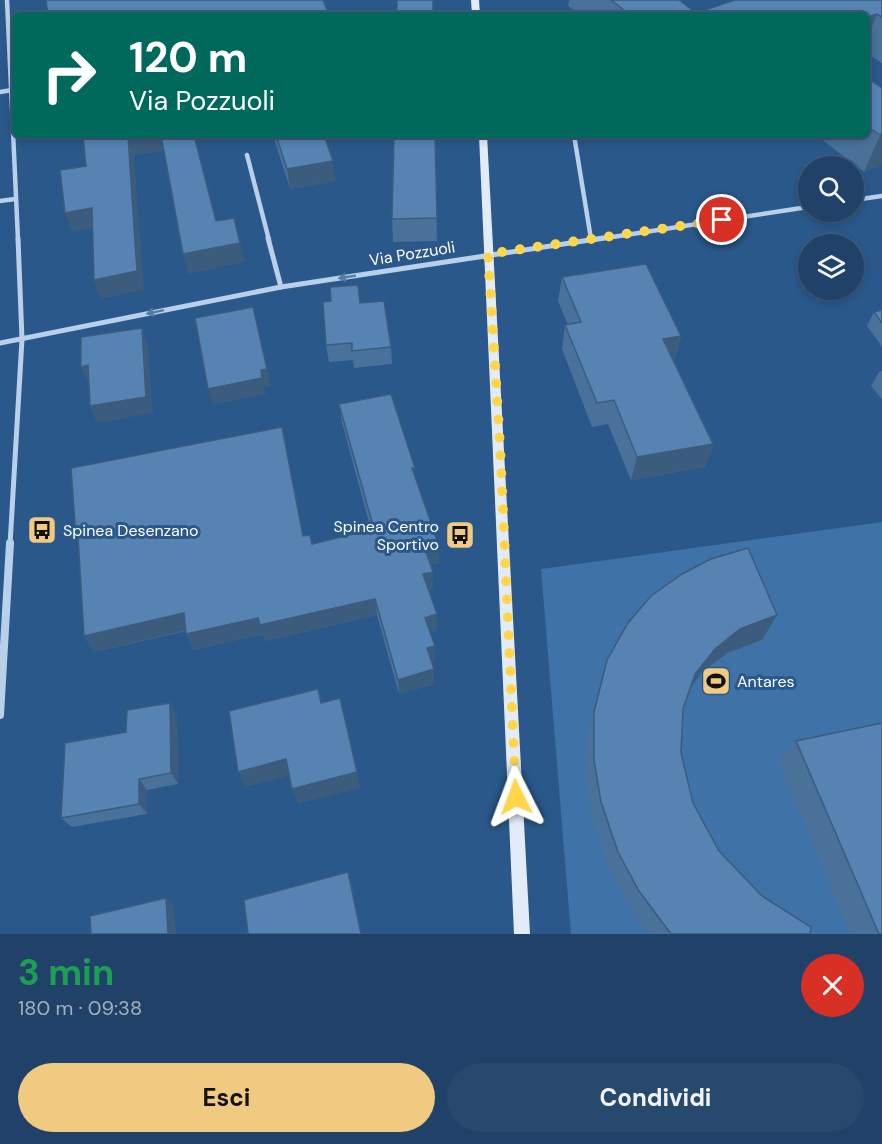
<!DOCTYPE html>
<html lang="it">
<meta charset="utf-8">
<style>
:root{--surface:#204268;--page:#28496e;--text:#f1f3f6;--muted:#a2b0c0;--line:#3d5b7c;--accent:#efca80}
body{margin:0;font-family:"DM Sans",sans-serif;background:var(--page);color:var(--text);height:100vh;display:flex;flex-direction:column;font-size:22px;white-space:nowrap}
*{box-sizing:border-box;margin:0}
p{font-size:20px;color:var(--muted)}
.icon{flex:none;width:33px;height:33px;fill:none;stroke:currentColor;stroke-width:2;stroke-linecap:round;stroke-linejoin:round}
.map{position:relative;height:934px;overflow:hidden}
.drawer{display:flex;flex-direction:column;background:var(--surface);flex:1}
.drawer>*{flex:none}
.banner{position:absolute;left:12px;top:12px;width:858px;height:126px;border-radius:9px;box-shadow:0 3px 9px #0003,0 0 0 2px var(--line);background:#00695c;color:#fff;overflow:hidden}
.buttons{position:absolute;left:798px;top:156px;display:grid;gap:12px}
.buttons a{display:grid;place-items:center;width:66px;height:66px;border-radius:50%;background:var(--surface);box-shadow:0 3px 9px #0003,0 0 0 2px var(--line);font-size:30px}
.pin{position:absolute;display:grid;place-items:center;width:51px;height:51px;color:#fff;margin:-26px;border:3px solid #fff;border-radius:50%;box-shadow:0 2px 6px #0007}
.me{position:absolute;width:66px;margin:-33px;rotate:357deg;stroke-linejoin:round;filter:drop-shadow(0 0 4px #0008)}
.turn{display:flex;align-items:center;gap:21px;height:126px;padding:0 18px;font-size:27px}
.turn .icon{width:78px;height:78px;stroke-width:2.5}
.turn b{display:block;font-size:42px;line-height:51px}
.round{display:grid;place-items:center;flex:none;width:63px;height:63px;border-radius:32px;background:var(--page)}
.overview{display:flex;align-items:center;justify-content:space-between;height:102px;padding:0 18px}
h1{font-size:36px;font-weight:700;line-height:45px;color:#1e9e55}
.cta{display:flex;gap:12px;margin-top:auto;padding:12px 18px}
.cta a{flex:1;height:69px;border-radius:36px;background:var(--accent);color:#111;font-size:24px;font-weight:700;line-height:69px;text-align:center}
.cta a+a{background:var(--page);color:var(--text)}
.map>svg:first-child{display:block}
</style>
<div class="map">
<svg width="882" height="934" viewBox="0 0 882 934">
<rect width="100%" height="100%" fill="#2a588a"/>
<!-- green -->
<path fill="#3f72a6" d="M882 522V934H571L541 569Z"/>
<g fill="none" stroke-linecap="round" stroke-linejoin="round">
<!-- street-far2 -->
<g stroke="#b8d0e9" stroke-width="4.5">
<path d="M7 0 18 240"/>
<path d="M0 92 12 90"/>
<path d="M574 135 591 239"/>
<path d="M247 155 269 240"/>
<path d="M854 200 882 196"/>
<path d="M0 201 15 199"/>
<path d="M593 240 808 207"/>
</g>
<!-- street-far1 -->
<g stroke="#b8d0e9" stroke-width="5">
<path d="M268 238 281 287"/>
<path d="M0 343 281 287 603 238"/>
<path d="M10 545 22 339 18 238"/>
</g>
<!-- street -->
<path stroke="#b8d0e9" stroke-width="8" d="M0 715 10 543"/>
<!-- secondary -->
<g fill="#e2ecf8" fill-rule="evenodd">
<path d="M471 0H479L480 15H472Z"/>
<path d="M479 135H487L530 934H514Z"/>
</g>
</g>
<!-- wall -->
<g fill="#4a7199">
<path d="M569 0H679L696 13 882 0V63L867 53V15H580L568 6Z"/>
<path d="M867 78 882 88V165L864 172 816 135H867Z"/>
<path d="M273 135H324L335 181 290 189Z"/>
<path d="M435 135 437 241 393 242 392 219Z"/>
<path d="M562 277 681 336 674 361 713 444 705 467 631 480 608 424 592 427 562 349 565 325H568L558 301Z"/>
<path d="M360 303 391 347 392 364 354 368 353 360 329 362 326 345Z"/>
<path d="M882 310V347L867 326 874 312Z"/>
<path d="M882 371V399L871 386 879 372Z"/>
<path d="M339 404 415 476 439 563 431 565 433 589 429 590 437 614V630L430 632 435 646V662H432L434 669V684L399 694 377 615 265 641 263 634 194 650 186 634V631L94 652 84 636 304 536 312 544 371 530 342 423Z"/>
<path d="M777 615 762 640 727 653 702 672 690 688 683 709 681 753 693 803 719 851 762 896 810 934H649L629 905 609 868 593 820 586 780 587 734 600 684 607 660Z"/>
<path d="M170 703 177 715 178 784 147 790V814L72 827 61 818 126 732Z"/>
<path d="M796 741 882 934H850L779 762Z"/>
</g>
<!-- shaded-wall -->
<g fill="#3c5c7d">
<path d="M877 14 867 39V17Z"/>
<path d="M882 134V165L864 172 880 135Z"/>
<path d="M135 135H161L165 151 134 155 144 290 101 299 94 280 128 136Z"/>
<path d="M194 135H217L218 138 196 141Z"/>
<path d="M333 161 335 181 290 189 287 169Z"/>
<path d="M92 208 99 227 72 232 65 213Z"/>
<path d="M240 243 245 262 188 274 183 254Z"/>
<path d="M142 328 148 345 153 413 97 423 90 406Z"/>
<path d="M681 336 674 360 657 364 663 339Z"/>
<path d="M88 365 96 382 88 383 81 367Z"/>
<path d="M267 369 271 386 264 387 266 394 213 405 208 389 261 370Z"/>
<path d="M713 444 705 467 631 480 637 457Z"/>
<path d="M439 546V563L426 567 425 549Z"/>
<path d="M433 572V589L424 591 423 574Z"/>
<path d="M375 599 377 615 265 641 263 634 194 650 186 634 258 618Z"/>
<path d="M184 613 191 629 94 652 84 636Z"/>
<path d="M437 614V630L426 634 425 618Z"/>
<path d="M777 615 762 640 727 653 702 672 684 697 695 674 715 649 740 629Z"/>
<path d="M435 646V662L428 663 427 648Z"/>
<path d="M434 669V684L399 694 398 680Z"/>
<path d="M170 703 177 715 178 784 171 773Z"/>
<path d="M286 759 292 775 246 787 238 772Z"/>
<path d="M357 772 360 788 298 804 292 789Z"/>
<path d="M139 779 147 790V814L139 804Z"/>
<path d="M348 872 351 881 362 934H361Z"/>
<path d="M166 898 174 906 176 934H168Z"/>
</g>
<!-- building -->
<g fill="#5683b2" stroke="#3c5c7d" stroke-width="1.5">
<path d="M46 0H323L329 15H48Z"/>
<rect x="397" y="0" width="36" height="15"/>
<path d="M611 0H679L696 13 735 0H882V17L877 14 867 17V15H630Z"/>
<path d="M867 78 882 88V134L880 135 867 126Z"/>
<path d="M83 135H135L128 136 137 271 94 280 92 208 65 213 60 170 86 166Z"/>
<path d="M161 135H194L216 221 234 218 240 243 183 254Z"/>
<path d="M276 135H324L333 161 287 169Z"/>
<path d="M394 135H435L437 218 392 219Z"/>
<path d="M646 264 681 336 663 339 713 444 637 457 614 400 597 403 565 325 581 322 562 277Z"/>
<path d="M358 285 360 303 384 301 391 347 352 351V343L326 345 323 302 331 301 330 287Z"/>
<path d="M253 307 267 369 261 370 262 378 208 389 195 318Z"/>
<path d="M882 310V323L874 312Z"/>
<path d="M142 328 146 397 90 406 88 365 81 367V337Z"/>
<path d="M391 394 415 468H412L439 546 425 549 433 572 423 574 437 614 425 618 435 646 427 648 434 669 398 680 375 599 260 625 258 618 186 634 184 613 84 636 78 537H76L71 468 282 427 303 536 310 535 312 544 374 529 339 404Z"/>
<path d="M748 548 777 615 740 629 715 649 695 674 683 709 681 753 693 803 719 851 762 896 811 927 810 934H671L639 891 618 852 601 802 594 760V712L607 660 628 623 651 596 682 574 711 559Z"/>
<path d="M318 689 321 703 340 698 357 772 292 789 286 759 238 772 229 711Z"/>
<path d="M170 703 171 773 139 779V804L61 818 65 743 126 732 127 710Z"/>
<path d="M882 723V934H879L796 741Z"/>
<path d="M348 872 361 934H248L244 900Z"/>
<path d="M166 898 168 934H91L90 916Z"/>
</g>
<!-- one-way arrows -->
<defs><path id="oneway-solid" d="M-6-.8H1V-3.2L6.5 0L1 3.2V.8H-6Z" transform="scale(1.5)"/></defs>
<g fill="#557ca6">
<use href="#oneway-solid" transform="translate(347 277) rotate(171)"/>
<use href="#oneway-solid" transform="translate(155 312) rotate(168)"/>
</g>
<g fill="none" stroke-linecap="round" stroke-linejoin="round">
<!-- route -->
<path stroke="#ffd54a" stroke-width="10" stroke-dasharray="0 18" d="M516 797 500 446 488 254 722 220"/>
</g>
<!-- icons -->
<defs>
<g id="bus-square" transform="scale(1.5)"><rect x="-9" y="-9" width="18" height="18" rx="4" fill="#efca80" stroke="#2a588a"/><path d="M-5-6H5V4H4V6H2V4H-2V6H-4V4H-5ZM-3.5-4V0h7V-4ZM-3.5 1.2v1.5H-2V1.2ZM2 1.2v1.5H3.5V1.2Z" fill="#111"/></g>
<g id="stadium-square" transform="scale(1.5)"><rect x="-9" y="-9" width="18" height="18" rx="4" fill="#efca80" stroke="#2a588a"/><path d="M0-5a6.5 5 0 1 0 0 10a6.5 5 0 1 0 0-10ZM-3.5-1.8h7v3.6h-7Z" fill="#111"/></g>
</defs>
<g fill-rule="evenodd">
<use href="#bus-square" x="42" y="530"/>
<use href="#bus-square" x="460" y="535"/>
<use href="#stadium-square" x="716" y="681"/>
</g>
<g text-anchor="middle" stroke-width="6" stroke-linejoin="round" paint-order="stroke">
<!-- street labels -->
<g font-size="16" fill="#fff" stroke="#2a588a">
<text transform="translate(412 253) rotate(-9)" y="6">Via Pozzuoli</text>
</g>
<!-- poi labels -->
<g font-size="16" fill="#fff" stroke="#2a588a" text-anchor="start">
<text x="439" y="532" text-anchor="end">Spinea Centro<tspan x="439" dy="18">Sportivo</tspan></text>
<text x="63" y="536">Spinea Desenzano</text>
<text x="737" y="687">Antares</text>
</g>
</g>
</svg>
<div class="buttons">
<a><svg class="icon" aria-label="search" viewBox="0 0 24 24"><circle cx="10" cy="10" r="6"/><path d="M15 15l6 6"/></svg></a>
<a><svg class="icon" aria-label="layers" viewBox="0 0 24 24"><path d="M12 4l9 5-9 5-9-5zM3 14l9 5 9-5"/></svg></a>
</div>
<div class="pin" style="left:722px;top:220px;background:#d93025"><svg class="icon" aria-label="arrive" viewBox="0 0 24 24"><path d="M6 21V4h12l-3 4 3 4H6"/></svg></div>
<svg class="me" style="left:516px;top:797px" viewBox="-20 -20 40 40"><path d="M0-17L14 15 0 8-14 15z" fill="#ffd54a" stroke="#fff" stroke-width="4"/></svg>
<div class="banner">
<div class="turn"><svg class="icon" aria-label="right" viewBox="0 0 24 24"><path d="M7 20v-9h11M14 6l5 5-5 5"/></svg><div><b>120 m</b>Via Pozzuoli</div></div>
</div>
</div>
<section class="drawer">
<div class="overview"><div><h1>3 min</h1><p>180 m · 09:38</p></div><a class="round" style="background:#d93025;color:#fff"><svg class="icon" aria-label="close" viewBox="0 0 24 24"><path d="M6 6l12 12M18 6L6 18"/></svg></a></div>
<div class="cta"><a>Esci</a><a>Condividi</a></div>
</section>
